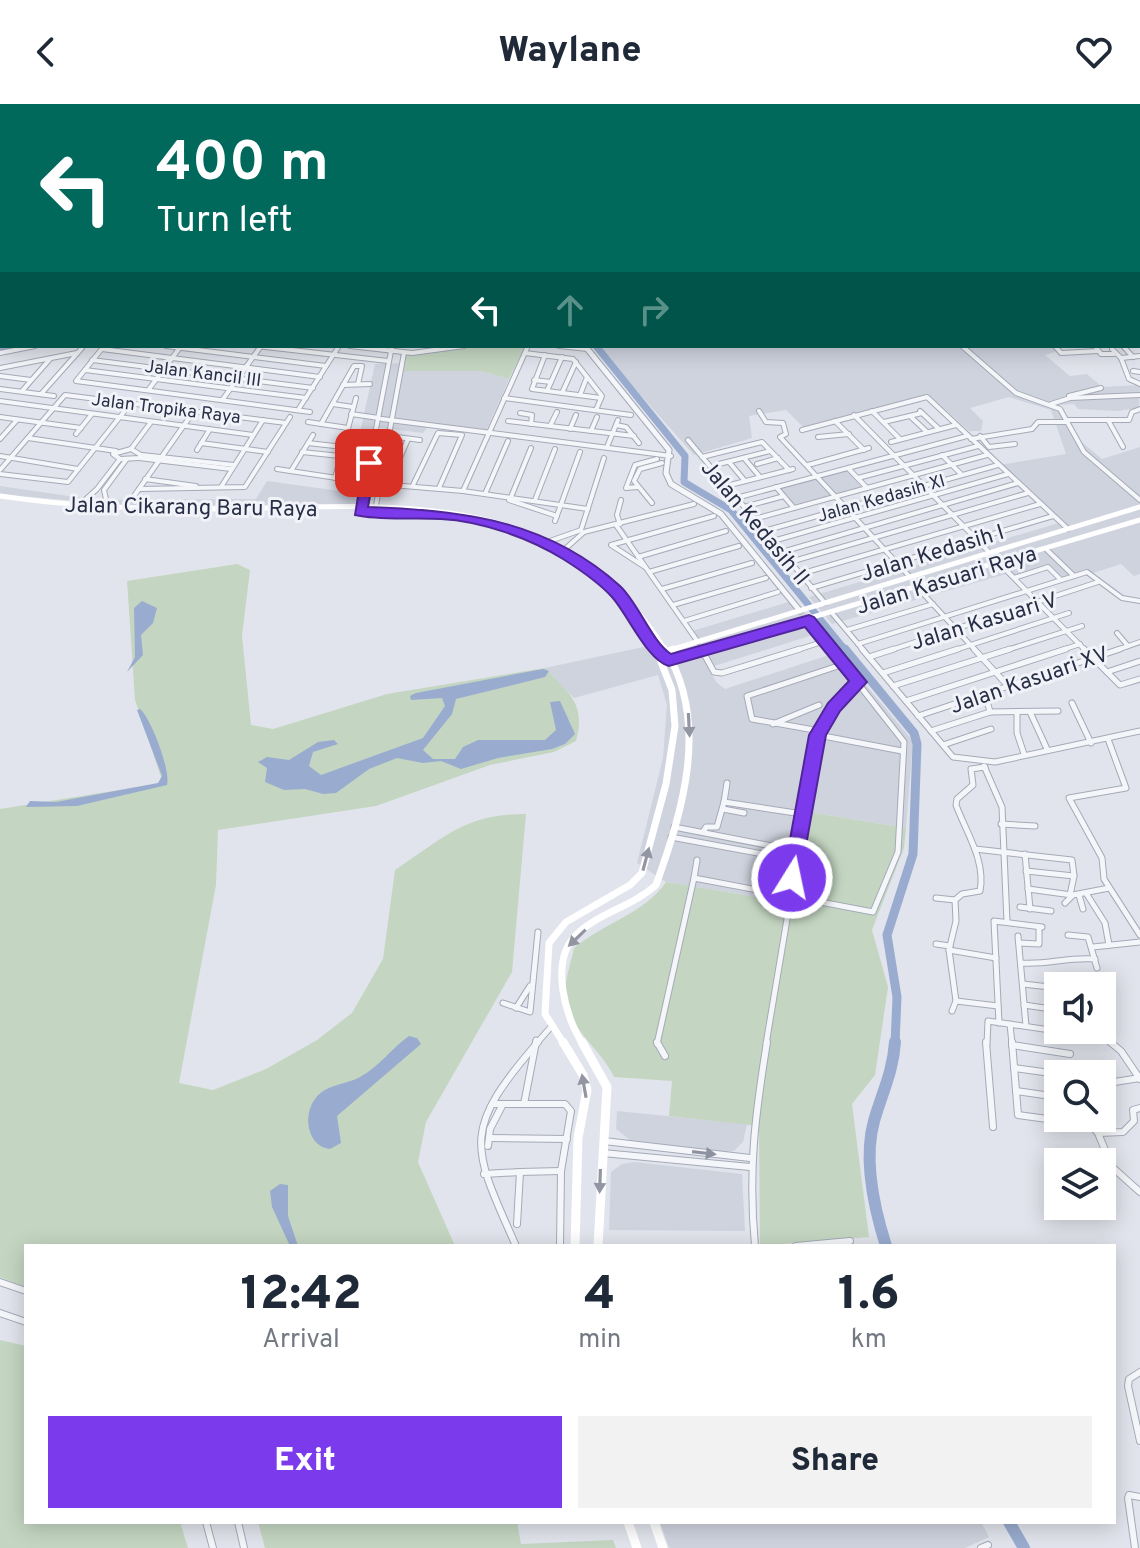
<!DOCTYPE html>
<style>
:root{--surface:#fff;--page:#f2f2f3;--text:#1f2937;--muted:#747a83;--accent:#7c3aed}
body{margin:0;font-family:Overpass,sans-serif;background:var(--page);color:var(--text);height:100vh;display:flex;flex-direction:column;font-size:30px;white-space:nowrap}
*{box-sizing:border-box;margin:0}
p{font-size:26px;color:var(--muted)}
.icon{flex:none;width:44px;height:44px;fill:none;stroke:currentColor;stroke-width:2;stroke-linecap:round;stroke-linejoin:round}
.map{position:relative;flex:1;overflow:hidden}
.side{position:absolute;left:24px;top:1140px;width:1092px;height:280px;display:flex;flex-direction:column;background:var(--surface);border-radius:0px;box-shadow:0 4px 20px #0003}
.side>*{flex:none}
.top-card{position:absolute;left:0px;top:0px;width:1140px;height:244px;box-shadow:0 4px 20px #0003;background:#00695c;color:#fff;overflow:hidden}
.tools{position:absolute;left:1044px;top:868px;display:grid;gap:16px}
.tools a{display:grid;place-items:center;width:72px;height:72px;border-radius:0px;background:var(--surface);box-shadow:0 4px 20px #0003;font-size:40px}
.pin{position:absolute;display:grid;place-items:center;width:68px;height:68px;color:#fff;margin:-34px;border-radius:16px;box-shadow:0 4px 12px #0006}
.me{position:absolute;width:88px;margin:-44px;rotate:10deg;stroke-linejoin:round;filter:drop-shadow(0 0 6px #0008)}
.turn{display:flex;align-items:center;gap:28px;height:168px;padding:0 24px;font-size:36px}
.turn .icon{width:104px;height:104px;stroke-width:2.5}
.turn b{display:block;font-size:56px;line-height:68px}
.lanes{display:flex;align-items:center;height:76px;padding:0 24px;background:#0003;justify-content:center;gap:40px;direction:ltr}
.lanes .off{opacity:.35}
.eta{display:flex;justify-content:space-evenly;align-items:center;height:136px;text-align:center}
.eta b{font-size:48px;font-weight:800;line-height:56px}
.primary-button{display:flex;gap:16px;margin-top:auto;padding:16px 24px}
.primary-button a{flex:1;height:92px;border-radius:0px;background:var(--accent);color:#fff;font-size:32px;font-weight:800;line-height:92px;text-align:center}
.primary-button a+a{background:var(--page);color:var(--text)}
header{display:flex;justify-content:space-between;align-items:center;height:104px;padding:0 24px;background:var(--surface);font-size:36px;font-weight:800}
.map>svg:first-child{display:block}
</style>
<header><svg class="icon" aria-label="back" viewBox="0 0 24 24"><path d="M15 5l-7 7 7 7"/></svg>Waylane<svg class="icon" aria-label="heart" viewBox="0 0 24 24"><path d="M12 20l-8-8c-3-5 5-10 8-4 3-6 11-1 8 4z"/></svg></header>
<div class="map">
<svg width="1140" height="1444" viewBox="0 0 1140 1444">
<rect width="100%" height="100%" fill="#e1e4ec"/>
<!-- built -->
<g fill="#cfd3de">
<path d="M0 0H293L2 2 0 242Z"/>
<path d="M597 242H1056L1058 247 1045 251 1070 272 1087 270 1102 283 1140 281 1139 304 1117 307 1078 305 1074 300 1060 301 1078 335 1102 355 1140 343V470L1134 472 1121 460 1065 478 1048 463 1011 475 1006 470 832 520 809 493 1062 418 1000 361 1066 350 1051 306 1009 293 970 304 983 317 981 327H969L928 290 805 325 786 306 749 312 752 334 694 351Z"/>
<path d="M405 259 404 267H480L509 275 486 327 430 320 423 329 374 323 355 402 118 401 0 390V382L96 396 256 395 267 377 347 388 375 260Z"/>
<path d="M846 366 862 383 794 403 778 383Z"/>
<path d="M795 496 822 528 708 564 717 579 725 585 838 548 913 637 906 724 809 708 807 750 797 773 793 799 666 778 637 759 663 654 667 601 658 571 574 594 545 564 648 542H677L693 537 689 528Z"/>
<path d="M617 1007 747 1020 743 1038 734 1047 724 1048 630 1036 616 1025Z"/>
<path d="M634 1058 742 1070 745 1127 609 1126 611 1068 622 1060Z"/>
<path d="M660 1418H981L989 1433 965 1444H669Z"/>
</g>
<!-- green -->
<g fill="#c4d6c2">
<path d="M473 242H525L509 275 480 267H404L406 251Z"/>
<path d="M237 460 250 466 242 532 251 621 273 625 387 590 545 564C570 590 586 600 576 637L554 648 490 661 376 702 218 726 216 781 179 979 213 986 266 965 317 936 352 909 383 855 395 766C444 734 464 710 526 710L512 868 426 1018 418 1058 455 1142H26V1183L0 1173V705L163 679 135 596 127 477Z"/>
<path d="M809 708 906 724 904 744 872 826 888 883 875 971 852 1000 869 1133 760 1142 759 1022 669 1012 672 977 614 973C602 946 567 923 565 893 564 878 571 859 574 844 604 819 645 809 666 778L792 799 797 773 807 750Z"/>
<path d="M0 1236 26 1242V1418H180L188 1444H0Z"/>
<path d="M258 1418H517L521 1440 613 1436 616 1444H265Z"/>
</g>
<!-- water -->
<g fill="#99accf">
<path d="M142 497 157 504 153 519 141 531 143 551 127 568 135 553 134 504Z"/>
<path d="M543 565 549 567 545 573 456 595 452 610 423 646 433 655H455L463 643 478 636H545L556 626 550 598 560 597 575 630 565 640 552 645 498 654 461 665 441 657 423 659 397 654 369 665 336 689 323 690 305 685 284 686 265 678 267 664 258 658 267 653 289 656 318 638 334 636 338 640 313 648 309 662 321 671 423 634 445 602 442 594 411 596 410 592 416 589Z"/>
<path d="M140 605C151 614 171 667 167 681L77 702 26 703 30 697 56 698 158 679 162 672 137 606Z"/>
<path d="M409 932 417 934 421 940 337 1012 341 1039 330 1045C308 1043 302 1012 315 995 326 980 345 981 360 973 379 963 392 944 409 932Z"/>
<path d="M280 1080 288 1081V1112L298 1142H290L272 1103 270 1087Z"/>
</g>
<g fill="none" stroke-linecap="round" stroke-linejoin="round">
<!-- river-far2 -->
<g stroke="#99accf" stroke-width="7">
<path d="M596 242 685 352 684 378 731 406 846 547"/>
<path d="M0 244 13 242"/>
</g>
<!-- river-far1 -->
<path stroke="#99accf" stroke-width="9" d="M845 545 914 629 917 640 913 750 887 831 897 893 895 940"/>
<!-- river -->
<g stroke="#99accf" stroke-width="12">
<path d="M886 1142C874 1104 863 1056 874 1017 882 989 893 968 895 938"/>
<path d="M1009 1418 1024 1444"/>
</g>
<!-- minor-far3 casing -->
<g stroke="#a5aab7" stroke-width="4">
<g id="minor-far3">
<path d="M329 0 352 2"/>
<path d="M525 0 545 2"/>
<path d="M683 0 707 2"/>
<path d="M1050 0 1064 2"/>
</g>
</g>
<!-- minor-far2 casing -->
<g stroke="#a5aab7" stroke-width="6">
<g id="minor-far2">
<path d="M104 242 76 277 310 308"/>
<path d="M166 242 326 262"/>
<path d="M257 242 388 257"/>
<path d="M350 242 412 249 464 242"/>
<path d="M559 242 588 245"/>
<path d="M962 242 1016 289 1060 305 1084 348 1140 396"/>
<path d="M1055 242 1061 249 1098 247"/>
<path d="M1095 242 1101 250H1114"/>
<path d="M1123 242 1133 253"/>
<path d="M102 245 320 273"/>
<path d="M1112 245 1121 254 1129 275 1140 280"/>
<path d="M0 249 35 242"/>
<path d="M525 249 573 255 602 292 596 306"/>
<path d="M545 251 532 285 601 294"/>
<path d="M1121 254 1140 252"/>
<path d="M92 256 313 284"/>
<path d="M0 264 77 249"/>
<path d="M85 266 306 294"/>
<path d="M1133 267 1140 268"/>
<path d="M0 272 31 276"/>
<path d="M534 276 551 278"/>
<path d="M343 281 370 280"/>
<path d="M0 285 54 292"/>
<path d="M149 285 181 242"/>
<path d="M22 287 50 255"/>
<path d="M547 287 562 253"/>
<path d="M562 289 576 258"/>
<path d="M41 290 82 244"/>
<path d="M580 291 587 273"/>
<path d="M1069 292 1101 284"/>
<path d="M504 294 631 311"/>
<path d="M223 295 261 242"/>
<path d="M0 297 253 331"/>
<path d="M333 300 353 303"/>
<path d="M1051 300 1070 294 1140 291"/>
<path d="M298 306 339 242"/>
<path d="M759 307 766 318 783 319 786 330 780 333 910 473"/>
<path d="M872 307 900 335"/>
<path d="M920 307 939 325"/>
<path d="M520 309 532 311 531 320"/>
<path d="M351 310 379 314"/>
<path d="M854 311 990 449"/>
<path d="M910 312 927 328"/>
<path d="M0 313 81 324"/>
<path d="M382 315 671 352"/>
<path d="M1066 316H1129L1132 308 1140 305"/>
<path d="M1108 316 1123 343"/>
<path d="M508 317 634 332"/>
<path d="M835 317 864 346"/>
<path d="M308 318 348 324"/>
<path d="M884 318 922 309"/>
<path d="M321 320 354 262H362L358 280"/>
<path d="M616 321 626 323 639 339"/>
<path d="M550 322 557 308"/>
<path d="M570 325 576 311"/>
<path d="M802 326 927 293 1068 425"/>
<path d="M591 327 597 313"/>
<path d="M76 330 92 310"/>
<path d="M389 332 420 336"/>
<path d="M980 332 989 343 1015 340"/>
<path d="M818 333 849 330"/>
<path d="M28 334 116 347"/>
<path d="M0 335 17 316"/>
<path d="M971 335 1032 325 1038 318H1067"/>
<path d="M688 336 825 499"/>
<path d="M891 338 956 321"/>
<path d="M201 339 268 348"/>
<path d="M308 339 343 343"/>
<path d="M607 343 618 316"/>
<path d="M131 345 151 318"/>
<path d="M131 345 141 351 139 354 120 355 113 350Z"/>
<path d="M197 346 210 325"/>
<path d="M302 348 340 352"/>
<path d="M142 351 234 361"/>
<path d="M942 351 961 370"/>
<path d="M0 352 78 365"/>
<path d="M702 353 762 338 789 366"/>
<path d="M139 354 231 365"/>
<path d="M744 354 760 373"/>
<path d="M729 358 745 377"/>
<path d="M719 360 770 347"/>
<path d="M757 360 778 354"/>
<path d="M808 361 869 344"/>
<path d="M383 364 396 363 408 335"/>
<path d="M848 364 867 384"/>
<path d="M277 365 350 376"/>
<path d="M0 366 65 291 286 319"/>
<path d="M291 367 313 331"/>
<path d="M0 370 68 378 131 299"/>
<path d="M335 374 356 294"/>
<path d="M858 374 978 342"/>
<path d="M145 375 196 382"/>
<path d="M380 380 463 387 588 405"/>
<path d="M413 381 438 329 462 331 439 384"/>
<path d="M726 382 793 365"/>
<path d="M221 383 263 316"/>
<path d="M638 383 626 384 635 361 657 355"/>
<path d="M776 383 794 404"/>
<path d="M139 385 245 383 290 313"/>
<path d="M463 387 528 242"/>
<path d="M485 390 508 337"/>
<path d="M134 392 194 307"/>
<path d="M511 393 531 344"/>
<path d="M736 394 967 332"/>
<path d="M509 396 557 412"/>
<path d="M535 396 555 345"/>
<path d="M652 399 634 377 640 365 662 359"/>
<path d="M744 403 784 392"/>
<path d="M108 404 104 386 126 356"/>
<path d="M75 405 97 385 120 355"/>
<path d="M375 407 404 249"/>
<path d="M360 408 392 242"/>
<path d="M754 415 987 351"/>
<path d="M555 417 580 348"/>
<path d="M620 420 617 411 621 396"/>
<path d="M616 421 698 538"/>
<path d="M581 426 604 354"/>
<path d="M764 427 998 361"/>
<path d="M550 437 581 426"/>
<path d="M773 437 1008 370"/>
<path d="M565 445 584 428 694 400"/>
<path d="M1046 445 1074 472"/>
<path d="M782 448 1018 379"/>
<path d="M638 453 726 427"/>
<path d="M790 458 1028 389"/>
<path d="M999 459 1086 547"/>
<path d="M645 463 611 441 714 412"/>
<path d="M649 468 739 442"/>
<path d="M800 470 1040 400"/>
<path d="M1014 474 1048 463 1061 476"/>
<path d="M811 484 1053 412"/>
<path d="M918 484 976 547"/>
<path d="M662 485 752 459"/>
<path d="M673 501 766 474"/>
<path d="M832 509 864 547"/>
<path d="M684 517 778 488"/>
<path d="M809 517 832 547"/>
<path d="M847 526 933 500"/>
<path d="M1117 529 1128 542"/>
<path d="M858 540 1087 468 1122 494 1140 497"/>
<path d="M794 547 825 537"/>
<path d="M888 547 1098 478"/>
<path d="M952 547 1069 509"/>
<path d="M1004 547 1082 522"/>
<path d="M1059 547 1080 540"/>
<path d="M1114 547 1140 538"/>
</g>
</g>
<!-- minor-far1 casing -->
<g stroke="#a5aab7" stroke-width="7">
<g id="minor-far1">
<path d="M862 545 953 653 995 658 1140 627"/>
<path d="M974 545 1008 582"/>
<path d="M1084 545 1120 581 1140 575"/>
<path d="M703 548 714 568 722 569 800 545"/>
<path d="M869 553 894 545"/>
<path d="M1107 568 1140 557"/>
<path d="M883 569 958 545"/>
<path d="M893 582 1010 545"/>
<path d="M985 589 990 608 1058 607"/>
<path d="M906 597 1066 545"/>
<path d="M1072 599 1091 639"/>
<path d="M1017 608V629L1024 650"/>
<path d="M1030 608 1047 645"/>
<path d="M918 612 1120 545"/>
<path d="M773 620 819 601"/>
<path d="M820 627 752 615 747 592 844 560"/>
<path d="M931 627 990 608"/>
<path d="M818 631 902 647"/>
<path d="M1108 635 1126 684 1069 694 1102 754 1104 775 1140 831"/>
<path d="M943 641 991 625"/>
<path d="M984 662 1002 703 1007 818"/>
<path d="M727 679 724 698 802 710"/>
<path d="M723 705 744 709"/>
<path d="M1001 720 1035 722"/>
<path d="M674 723 797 747"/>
<path d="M703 728 706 723H717L724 698"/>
<path d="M671 733 795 756"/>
<path d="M975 745 1072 756 1074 772 1070 791"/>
<path d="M1025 750 1030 805"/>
<path d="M1026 767 1074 772"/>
<path d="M694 774 697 756"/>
<path d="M1028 785 1072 791"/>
<path d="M1086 789 1105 819 1109 841"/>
<path d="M1079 791 1083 805"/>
<path d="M936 794 955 796"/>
<path d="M1065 799 1073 791 1109 784"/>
<path d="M1020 803 1051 807"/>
<path d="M1068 831 1088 833 1097 864"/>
<path d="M1018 832 1026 922"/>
<path d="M1019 839 1039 840V823"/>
<path d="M936 840 950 842"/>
<path d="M1093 843 1140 838"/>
<path d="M949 846 996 854"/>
<path d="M1021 859C1048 861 1067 853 1095 855"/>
<path d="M1023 880 1058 884"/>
<path d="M956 897 949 846 956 817 955 796 962 790 980 787C986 757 966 728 956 701L957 695 973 681 971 665 985 663"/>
<path d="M503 899 530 908 538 828"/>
<path d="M1024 901 1058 906"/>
<path d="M516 904 530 882"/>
<path d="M952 907 956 897 998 902"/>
<path d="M999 919 994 817 1042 823"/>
<path d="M1010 920 1012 940"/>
<path d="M536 936V940"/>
<path d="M536 940 550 924"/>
<path d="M657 940 694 774 873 808 898 748 904 638 831 545"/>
<path d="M766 940 818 631 834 603 859 578"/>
<path d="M987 940 988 917 1105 934 1113 940"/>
</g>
</g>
<!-- minor casing -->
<g stroke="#a5aab7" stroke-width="8">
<g id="minor">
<path d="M657 938 665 952"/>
<path d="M986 938 993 1023"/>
<path d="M1012 938 1018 1011 1091 1021 1098 1029 1123 1028 1134 1017 1133 1006 1140 1004"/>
<path d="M1110 938 1121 947 1140 975"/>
<path d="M1012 941 1070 950"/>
<path d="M1014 964 1058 970"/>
<path d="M1102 980 1140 974"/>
<path d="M1016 987 1058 993"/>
<path d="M494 1000H565L571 1007 561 1067 560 1142"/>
<path d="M524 1000 536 938"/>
<path d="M1098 1029 1112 1063 1140 1088"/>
<path d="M489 1034 567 1035"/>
<path d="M604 1037 750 1054"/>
<path d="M488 1042 490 1025 503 1000"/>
<path d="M603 1049 750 1063"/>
<path d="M484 1070 520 1068"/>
<path d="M517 1120 520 1068 561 1067"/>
<path d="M516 1142C471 1041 461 1027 538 938"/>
<path d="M755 1142C748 1067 755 1012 767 938"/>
<path d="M796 1142 850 1137"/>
<path d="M0 1178 26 1187"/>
<path d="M0 1209 26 1218"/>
<path d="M1140 1268 1129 1275 1128 1282 1140 1337"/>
<path d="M206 1418 213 1444"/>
<path d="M238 1418 244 1444"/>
<path d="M981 1444 988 1441"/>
<path d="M1135 1444 1128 1394 1129 1391 1140 1393"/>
</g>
</g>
<!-- tertiary casing -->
<g stroke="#a5aab7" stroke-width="7">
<path id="tertiary" d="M585 242 669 346 666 369 671 380 721 410 800 507"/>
</g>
<!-- minor-far3 -->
<use href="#minor-far3" stroke="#f5f6f9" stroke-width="3"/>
<!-- minor-far2 -->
<use href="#minor-far2" stroke="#f5f6f9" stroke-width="4"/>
<!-- minor-far1 -->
<use href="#minor-far1" stroke="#f5f6f9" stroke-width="5"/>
<!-- minor -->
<use href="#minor" stroke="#f5f6f9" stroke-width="6"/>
<!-- tertiary -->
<use href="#tertiary" stroke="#f5f6f9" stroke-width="5"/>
<!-- secondary-far3 -->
<g stroke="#fff" stroke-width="4">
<path d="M955 0 969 2"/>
<path d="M971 0 986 2"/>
</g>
<!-- secondary-far2 -->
<g stroke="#fff" stroke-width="5">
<path d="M0 392C73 403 145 405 218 405 334 404 470 388 575 451 612 473 642 510 666 547"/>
<path d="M598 471 638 515 658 547"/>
<path d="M667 547 1140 403"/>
<path d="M698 547 1140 416"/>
</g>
<!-- secondary-far1 -->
<g stroke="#fff" stroke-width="7">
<path d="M666 547 673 545"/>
<path d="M667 556 705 545"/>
<path d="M564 940 545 910 549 839 566 818 630 781 642 769 666 680 675 622 672 586 656 545"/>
<path d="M583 940C565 914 549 856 577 830 599 809 633 802 656 781 683 706 710 618 665 545"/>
</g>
<!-- secondary -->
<g stroke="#fff" stroke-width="9">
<path d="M563 938 583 971 587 986 578 1034 575 1142"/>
<path d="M582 938 607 983 598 1142"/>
<path d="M628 1418 637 1444"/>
<path d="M654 1418 663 1444"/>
</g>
</g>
<!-- one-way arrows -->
<defs><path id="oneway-solid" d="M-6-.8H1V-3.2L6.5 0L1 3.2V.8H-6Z" transform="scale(2)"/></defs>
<g fill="#9396a2">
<use href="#oneway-solid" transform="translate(689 621) rotate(87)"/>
<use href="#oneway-solid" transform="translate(646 755) rotate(-75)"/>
<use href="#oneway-solid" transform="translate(577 834) rotate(136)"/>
<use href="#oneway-solid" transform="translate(584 982) rotate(-100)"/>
<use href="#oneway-solid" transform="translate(600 1077) rotate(92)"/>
</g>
<use fill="#8e92a0" href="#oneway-solid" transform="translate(704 1049) rotate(7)"/>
<!-- route -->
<path fill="#7c3aed" stroke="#51269a" stroke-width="2" d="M364 356 376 359 368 403C462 406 547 416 620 482 639 500 652 538 671 550L809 511 814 513 867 578 840 607 826 631 799 780 792 782 783 774 809 631 828 599 849 577 805 523 669 562C647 556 628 511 612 493 599 479 579 465 563 455 529 434 481 417 441 415 413 413 382 417 355 411Z"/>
<g text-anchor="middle" stroke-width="6" stroke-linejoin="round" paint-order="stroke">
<!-- far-street labels -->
<g font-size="18" fill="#272e46" stroke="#f1f3f9">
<text transform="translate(203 269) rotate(7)" y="6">Jalan Kancil III</text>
<text transform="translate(166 304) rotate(7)" y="6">Jalan Tropika Raya</text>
<text transform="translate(881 394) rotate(-16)" y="6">Jalan Kedasih XI</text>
</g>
<!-- street labels -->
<g font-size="22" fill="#272e46" stroke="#f1f3f9">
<text transform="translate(191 402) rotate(1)" y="8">Jalan Cikarang Baru Raya</text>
<text transform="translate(756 418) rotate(50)" y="8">Jalan Kedasih II</text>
<text transform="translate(932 448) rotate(-17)" y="8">Jalan Kedasih I</text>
<text transform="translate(946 475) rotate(-17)" y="8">Jalan Kasuari Raya</text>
<text transform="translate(984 516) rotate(-17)" y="8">Jalan Kasuari V</text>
<text transform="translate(1029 575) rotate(-19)" y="8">Jalan Kasuari XV</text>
</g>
</g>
</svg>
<div class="tools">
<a><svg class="icon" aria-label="sound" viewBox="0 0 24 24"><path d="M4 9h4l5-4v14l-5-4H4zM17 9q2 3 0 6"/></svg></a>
<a><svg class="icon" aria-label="search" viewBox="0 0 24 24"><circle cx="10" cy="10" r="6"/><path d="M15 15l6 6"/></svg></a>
<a><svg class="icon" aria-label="layers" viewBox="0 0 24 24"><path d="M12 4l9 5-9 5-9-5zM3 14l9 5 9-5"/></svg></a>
</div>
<div class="pin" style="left:369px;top:359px;background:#d93025"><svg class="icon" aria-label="arrive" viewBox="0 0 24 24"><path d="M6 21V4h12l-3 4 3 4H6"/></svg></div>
<svg class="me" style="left:792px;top:774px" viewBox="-20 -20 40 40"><circle r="17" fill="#7c3aed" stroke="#fff" stroke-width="3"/><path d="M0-11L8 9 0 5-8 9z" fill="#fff"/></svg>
<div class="top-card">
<div class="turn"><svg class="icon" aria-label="left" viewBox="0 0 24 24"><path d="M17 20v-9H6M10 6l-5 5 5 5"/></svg><div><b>400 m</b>Turn left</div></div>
<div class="lanes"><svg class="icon" aria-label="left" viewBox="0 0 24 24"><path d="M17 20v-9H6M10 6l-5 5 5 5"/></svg><svg class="icon off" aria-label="ahead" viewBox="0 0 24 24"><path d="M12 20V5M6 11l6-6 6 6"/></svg><svg class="icon off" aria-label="right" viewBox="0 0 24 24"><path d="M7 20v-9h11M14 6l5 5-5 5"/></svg></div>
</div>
<section class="side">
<div class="eta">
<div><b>12:42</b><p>Arrival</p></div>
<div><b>4</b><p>min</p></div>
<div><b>1.6</b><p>km</p></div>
</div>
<div class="primary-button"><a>Exit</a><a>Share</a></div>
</section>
</div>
